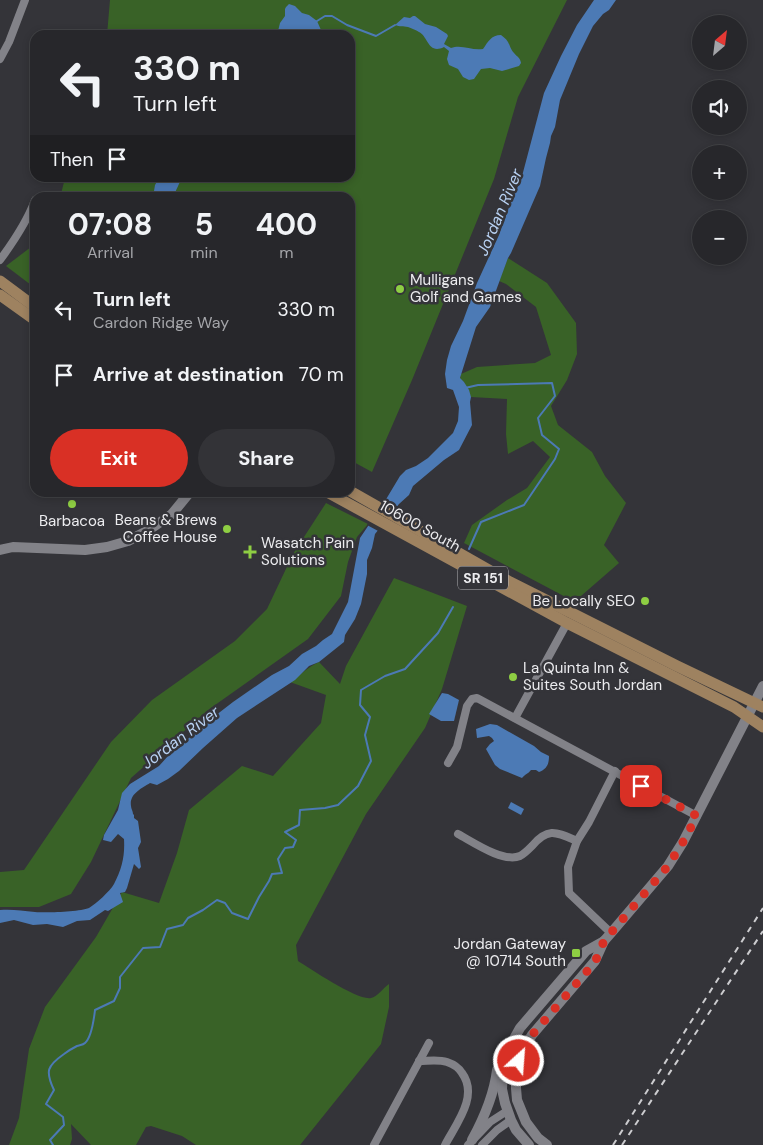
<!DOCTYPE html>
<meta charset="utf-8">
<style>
:root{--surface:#27272b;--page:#333337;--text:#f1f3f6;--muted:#a4a5a9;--line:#434447;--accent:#d93025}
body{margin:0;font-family:"DM Sans",sans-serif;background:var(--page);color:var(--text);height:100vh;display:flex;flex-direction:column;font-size:19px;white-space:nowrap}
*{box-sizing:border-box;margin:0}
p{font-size:16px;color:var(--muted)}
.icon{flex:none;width:28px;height:28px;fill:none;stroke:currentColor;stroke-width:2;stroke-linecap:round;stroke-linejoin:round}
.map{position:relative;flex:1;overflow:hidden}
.drawer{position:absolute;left:30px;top:192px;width:325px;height:305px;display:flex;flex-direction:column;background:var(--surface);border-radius:15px;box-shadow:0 2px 8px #0003,0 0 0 1px var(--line)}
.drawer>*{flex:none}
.guide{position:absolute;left:30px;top:30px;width:325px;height:152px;border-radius:15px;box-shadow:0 2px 8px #0003,0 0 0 1px var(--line);background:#27272b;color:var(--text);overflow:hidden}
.needle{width:32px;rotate:28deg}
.fabs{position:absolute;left:692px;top:15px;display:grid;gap:10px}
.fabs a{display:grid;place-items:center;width:55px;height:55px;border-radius:50%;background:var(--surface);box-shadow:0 2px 8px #0003,0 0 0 1px var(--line);font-size:25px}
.pin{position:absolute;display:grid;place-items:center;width:42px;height:42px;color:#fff;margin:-21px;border-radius:10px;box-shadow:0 2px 8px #0006}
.me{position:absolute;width:55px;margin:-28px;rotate:26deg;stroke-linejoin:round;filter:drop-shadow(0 0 4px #0008)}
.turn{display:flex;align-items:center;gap:18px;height:105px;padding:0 20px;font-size:22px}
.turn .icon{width:65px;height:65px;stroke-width:2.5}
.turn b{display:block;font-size:35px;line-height:42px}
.then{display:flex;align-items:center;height:48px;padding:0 20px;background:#0003;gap:10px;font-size:19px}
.eta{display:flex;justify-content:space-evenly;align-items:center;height:85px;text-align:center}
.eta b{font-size:30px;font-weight:700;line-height:35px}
.button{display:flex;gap:10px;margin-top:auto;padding:10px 20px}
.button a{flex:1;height:58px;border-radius:30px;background:var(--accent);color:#fff;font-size:20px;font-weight:700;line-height:58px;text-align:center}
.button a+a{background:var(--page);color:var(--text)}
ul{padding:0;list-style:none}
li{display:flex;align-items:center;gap:15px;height:65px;padding:0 20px}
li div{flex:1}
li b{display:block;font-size:19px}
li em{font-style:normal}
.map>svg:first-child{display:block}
</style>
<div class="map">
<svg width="763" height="1145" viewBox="0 0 763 1145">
<rect width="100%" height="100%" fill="#343439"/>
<!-- green -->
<g fill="#396227">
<path d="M110 0H567L518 97 494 179 412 380 372 472 350 460V198H60L65 178H350V35H107Z"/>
<path d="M35 244V288L6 266Z"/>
<path d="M508 258 547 283 576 323 577 354 567 380 551 406 558 425 592 452 605 476 626 503 604 545 619 563 581 596H575V602L464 543 472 525 507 500 527 488 550 457 533 441 508 454 506 434 507 399 471 397 464 382 460 379 461 374 477 367 535 363 551 355 536 307 506 284 499 281Z"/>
<path d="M326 503 368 524 357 537 348 562 341 596 308 639 208 710 131 778 91 862 71 894 39 907H0V872L24 870 111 742 152 700 235 641 267 609 293 554Z"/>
<path d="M394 578 467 606 442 689 425 728 366 814 296 945 298 961C311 969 358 1001 371 998 377 997 383 988 389 984V1007L381 1044 300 1145H196L182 1136 151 1126 146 1127 136 1145H91L71 1124 72 1139 70 1145H9L19 1118 29 1049 45 1007 96 937 122 892 159 903 177 853 189 810 242 766 273 776 321 723 326 695 290 682C300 675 308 667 319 662L340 684 346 666Z"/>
</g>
<!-- water -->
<g fill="#4c7ab5">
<path d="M594 0H616L609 10 603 14 593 26 579 54 560 100 555 127 551 136 550 143 546 158 540 186 511 253 508 258 490 307 476 327 460 378 464 382 469 390 471 397 470 402 472 425 459 450 444 460 413 486 409 495 399 504 375 534 372 548 367 560V574L361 604 355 619 345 635 344 642 319 662 309 666 295 680 237 718 203 748 179 771 168 779 157 785 150 783C142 788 129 794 131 806 131 809 133 811 133 814L134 815V818L138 821 141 842 138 848 141 867 139 869 134 864 127 888 125 892 120 893 123 902 108 911 105 910 90 920 77 921 63 927 47 924 33 925 14 920 0 923V910C13 909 22 911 35 912 46 913 79 912 89 908 96 904 110 891 114 884 122 869 125 856 124 839L118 834 111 842 103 840 104 835 118 810 122 793 130 784 159 766 168 756 211 719 233 702 272 675 289 666 302 654 316 646 323 640 332 634 348 602 360 538 385 501 400 476 406 470 416 466 428 458 453 433 458 421 459 407 453 390 447 388 445 374 447 360 451 346 463 321 477 283 499 235 512 199 521 180 544 93 561 56 577 25Z"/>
<path d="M289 4 295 6 302 13 309 15 317 21 321 30 325 35H277L280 23 285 16V9L286 7Z"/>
<path d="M413 16H415L425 24 436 27 447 34 448 36 444 44 451 48C462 44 472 51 483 49 488 42 491 35 501 35 511 42 508 46 514 53 517 57 520 57 521 63L519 66 502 71 490 68 481 69 474 79 469 80 463 77 458 69 449 65 447 59 449 51 444 47C428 55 428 36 419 32 416 30 411 28 408 27 403 26 400 27 395 25L404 17 410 18Z"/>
<path d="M159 178H181C180 184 175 190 174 197H153L155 185Z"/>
<path d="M442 693 448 694 459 700 454 721H441L429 714Z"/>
<path d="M490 724 497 725 534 746 541 752 549 756C549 764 547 769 539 772L536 770H531C528 774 525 774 522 778L500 769 495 765 486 749 490 744 494 741 492 738 489 736 477 738 476 729Z"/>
<path d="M511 802 524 809 521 815 508 808Z"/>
</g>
<!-- pier -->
<path fill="#343439" d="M384 499 400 508 380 532 367 525Z"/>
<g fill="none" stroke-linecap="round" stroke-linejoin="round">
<!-- stream -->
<g stroke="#4c7ab5" stroke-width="2">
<path d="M317 21 325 16H332L347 25 376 36 395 25"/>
<path d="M465 388 478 385 552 383 555 396 538 418 542 435 559 449 555 459 524 505 481 522 469 549"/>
<path d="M53 1145 50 1140 64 1125 63 1117 46 1104 54 1090C45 1071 47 1066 64 1054 68 1051 73 1048 77 1046 80 1045 83 1045 85 1043 92 1037 94 1018 95 1010L114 1001 120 988V977L143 948 160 947 167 929 183 925 188 918 203 910 217 900 225 903 232 913 248 919 259 897 269 881 272 874 282 873 278 859 285 848 293 847 296 840 285 832 299 825 300 810 325 808 338 805 358 786 371 761 365 735 370 717 360 705 361 690 385 676 405 669 438 633 453 607"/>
</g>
<!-- street -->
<g stroke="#828288" stroke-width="8">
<path d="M0 59 9 42 25 0"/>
<path d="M0 260C14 241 27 222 35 200"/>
<path d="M515 718 567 623"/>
<path d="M448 763 457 747 467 706 472 699 477 698 697 816"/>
<path d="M458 834C473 842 503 863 520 856 524 854 529 849 532 846 548 827 556 832 577 841"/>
<path d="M611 933 569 893 568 867 577 841 589 822 615 771"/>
<path d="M419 1061C428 1061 438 1059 447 1062 453 1064 459 1068 462 1073 479 1096 456 1124 445 1145"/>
<path d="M374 1145 429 1043"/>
<path d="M468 1145 490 1122 507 1111"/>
<path d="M482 1145 497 1130 511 1120"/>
</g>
<!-- secondary -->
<g stroke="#828288" stroke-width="10">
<path d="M0 550 13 547 85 550 107 547 128 541 149 530 172 514 190 492"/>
<path d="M472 1140C484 1118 494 1095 497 1070"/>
<path d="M529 1145 516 1130 511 1120 505 1103 502 1089 503 1069 510 1046 520 1028 586 951 604 941 611 933 668 866 683 842 763 686"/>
<path d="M547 1145 538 1138 526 1122 517 1100 516 1088V1071L522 1051 532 1035 595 961 604 941"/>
</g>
<!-- primary -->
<g stroke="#9e8260" stroke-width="11">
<path d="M0 281 35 307"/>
<path d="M0 295 35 320"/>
<path d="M350 491 510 582 677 666 763 707"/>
<path d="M327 492 567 623 734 707 763 727"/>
</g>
<!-- rail -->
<g stroke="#cccccf" stroke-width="2" stroke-dasharray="6 6" stroke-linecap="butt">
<path d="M613 1145 763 908"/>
<path d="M622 1145 763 931"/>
</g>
</g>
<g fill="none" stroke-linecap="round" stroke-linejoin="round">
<!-- route -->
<path stroke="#d93025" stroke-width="9" stroke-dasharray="0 16.2" d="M519 1061 522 1051 532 1035 595 962 604 941 668 866 683 842 697 816 641 786"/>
</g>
<!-- markers -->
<g fill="#8ece43" stroke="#343439" stroke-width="2">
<circle cx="400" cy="289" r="5"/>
<circle cx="72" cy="504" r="5"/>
<circle cx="227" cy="529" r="5"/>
<path d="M247.5 544.5h5v5h5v5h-5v5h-5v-5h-5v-5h5z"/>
<circle cx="645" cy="601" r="5"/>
<circle cx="513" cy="677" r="5"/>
<rect x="571" y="948" width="10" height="10" rx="2.5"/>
</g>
<g text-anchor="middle" stroke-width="5" stroke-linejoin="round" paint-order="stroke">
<!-- shield labels -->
<rect fill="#343439" stroke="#b5b5b8" stroke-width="1" x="458" y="566.5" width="50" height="23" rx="4"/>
<g font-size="14" font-weight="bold" fill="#ececef">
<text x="483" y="583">SR 151</text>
</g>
<!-- poi labels -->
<g font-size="15" fill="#ececef" stroke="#343439" text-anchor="start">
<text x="410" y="285">Mulligans<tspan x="410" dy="17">Golf and Games</tspan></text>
<text x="217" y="525" text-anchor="end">Beans &amp; Brews<tspan x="217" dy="17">Coffee House</tspan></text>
<text x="72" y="526" text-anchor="middle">Barbacoa</text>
<text x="261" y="548">Wasatch Pain<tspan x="261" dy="17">Solutions</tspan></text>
<text x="635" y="606" text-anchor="end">Be Locally SEO</text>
<text x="523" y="673">La Quinta Inn &amp;<tspan x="523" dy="17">Suites South Jordan</tspan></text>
<text x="566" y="949" text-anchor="end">Jordan Gateway<tspan x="566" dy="17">@ 10714 South</tspan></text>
</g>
<!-- street labels -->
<g font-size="15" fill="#ececef" stroke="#343439">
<text transform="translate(420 526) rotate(29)" y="5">10600 South</text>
</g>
<!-- water labels -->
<g font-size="16" font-style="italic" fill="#b8d1f2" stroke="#343439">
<text transform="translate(499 212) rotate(-67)" y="6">Jordan River</text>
<text transform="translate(180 737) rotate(-37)" y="6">Jordan River</text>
</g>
</g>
</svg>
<div class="fabs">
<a><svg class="needle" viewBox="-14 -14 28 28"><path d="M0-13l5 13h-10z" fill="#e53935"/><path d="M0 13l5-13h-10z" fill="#a4a5a9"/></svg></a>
<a><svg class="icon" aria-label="sound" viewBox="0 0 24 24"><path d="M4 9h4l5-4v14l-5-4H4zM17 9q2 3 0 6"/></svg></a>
<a>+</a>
<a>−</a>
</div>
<div class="pin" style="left:641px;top:786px;background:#d93025"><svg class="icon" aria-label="arrive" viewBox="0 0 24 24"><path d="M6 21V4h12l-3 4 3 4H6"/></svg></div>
<svg class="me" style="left:519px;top:1061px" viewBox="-20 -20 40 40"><circle r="17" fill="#d93025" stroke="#fff" stroke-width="3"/><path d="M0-11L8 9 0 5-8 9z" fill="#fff"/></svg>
<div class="guide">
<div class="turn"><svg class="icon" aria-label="left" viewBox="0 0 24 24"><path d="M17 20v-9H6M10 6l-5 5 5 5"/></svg><div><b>330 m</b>Turn left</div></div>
<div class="then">Then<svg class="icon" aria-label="arrive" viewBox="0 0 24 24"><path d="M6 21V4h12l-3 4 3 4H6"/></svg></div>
</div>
<section class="drawer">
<div class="eta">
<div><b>07:08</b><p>Arrival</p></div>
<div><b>5</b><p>min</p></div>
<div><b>400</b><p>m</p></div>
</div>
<ul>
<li><svg class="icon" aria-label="left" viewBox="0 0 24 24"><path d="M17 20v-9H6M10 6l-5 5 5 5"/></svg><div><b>Turn left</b><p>Cardon Ridge Way</p></div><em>330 m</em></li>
<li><svg class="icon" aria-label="arrive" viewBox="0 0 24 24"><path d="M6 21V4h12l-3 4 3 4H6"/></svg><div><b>Arrive at destination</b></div><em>70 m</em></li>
</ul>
<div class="button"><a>Exit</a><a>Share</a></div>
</section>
</div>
